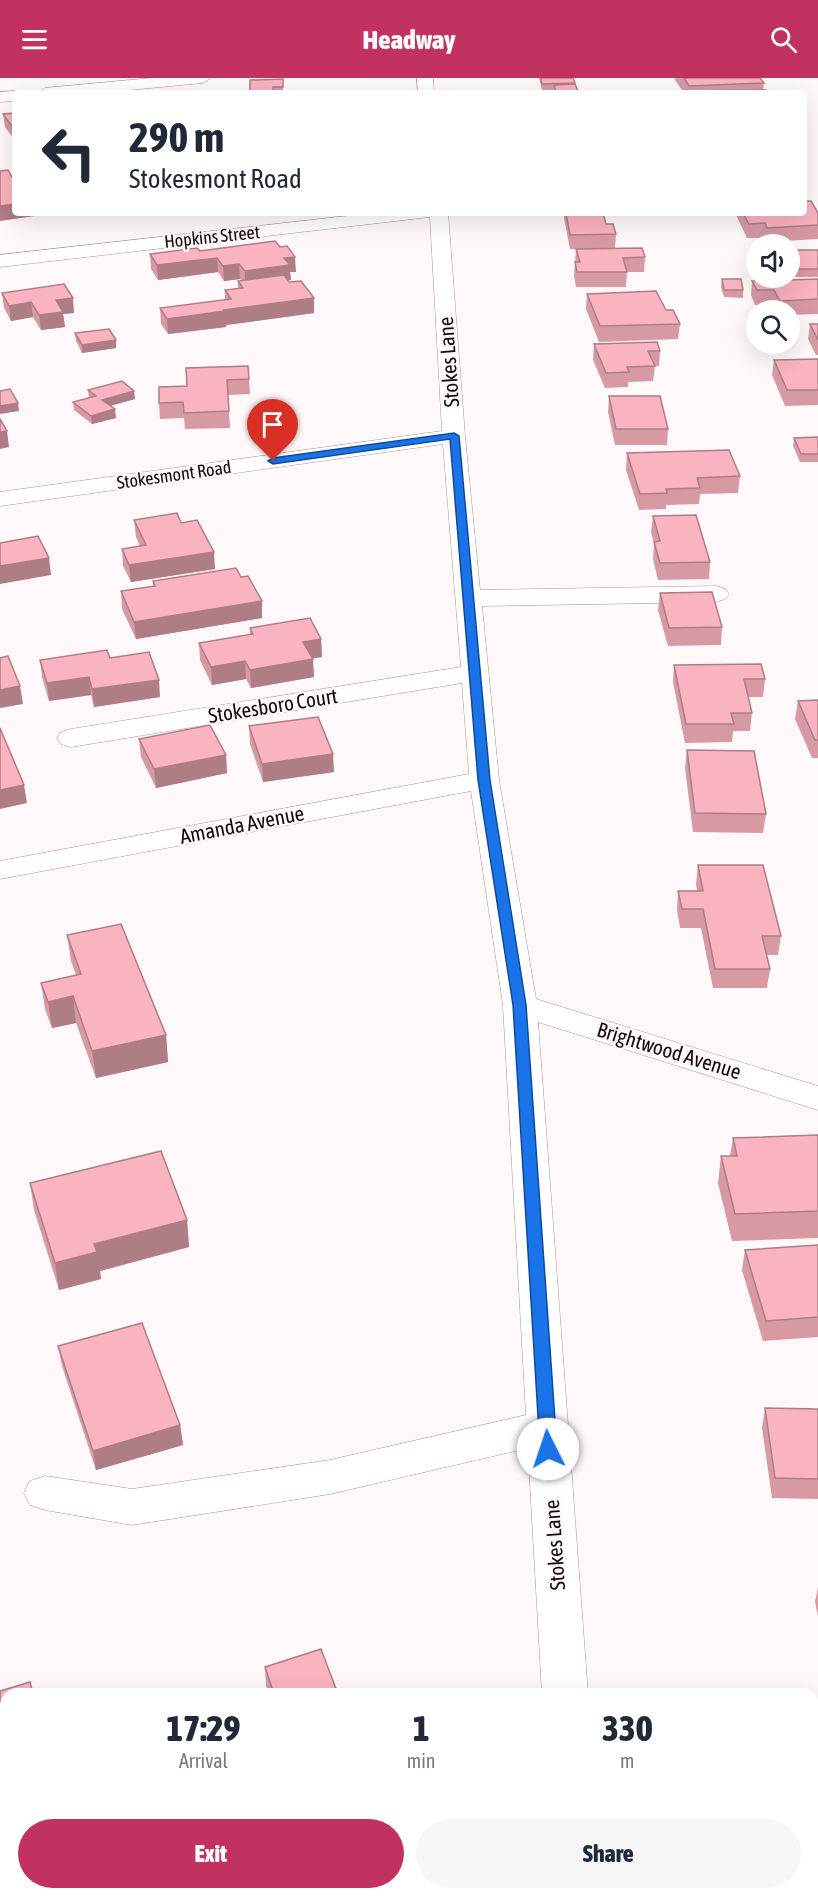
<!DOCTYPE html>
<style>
:root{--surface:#fff;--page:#f6f6f7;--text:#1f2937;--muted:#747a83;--accent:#c1335e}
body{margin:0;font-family:"Asap Condensed",sans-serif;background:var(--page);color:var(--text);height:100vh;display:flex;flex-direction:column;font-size:22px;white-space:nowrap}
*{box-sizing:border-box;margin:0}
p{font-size:20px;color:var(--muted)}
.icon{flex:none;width:33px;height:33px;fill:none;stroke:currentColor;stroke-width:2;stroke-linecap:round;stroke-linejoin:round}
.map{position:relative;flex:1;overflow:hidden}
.panel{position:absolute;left:0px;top:1610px;width:819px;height:212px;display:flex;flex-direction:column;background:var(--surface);border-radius:18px 18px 0 0;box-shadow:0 6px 24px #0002}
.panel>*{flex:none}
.top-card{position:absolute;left:12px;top:12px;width:795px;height:126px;border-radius:6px;box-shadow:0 6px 24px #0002;background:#fff;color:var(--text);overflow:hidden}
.controls{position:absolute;left:746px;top:156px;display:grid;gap:12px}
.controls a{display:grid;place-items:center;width:54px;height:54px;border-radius:50%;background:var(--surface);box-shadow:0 6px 24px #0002;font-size:30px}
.pin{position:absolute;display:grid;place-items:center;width:51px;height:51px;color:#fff;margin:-62px -26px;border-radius:50% 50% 50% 0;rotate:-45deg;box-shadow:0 0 6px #0007}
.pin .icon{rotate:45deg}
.me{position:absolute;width:66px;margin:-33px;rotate:356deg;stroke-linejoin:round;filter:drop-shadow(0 0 4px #0008)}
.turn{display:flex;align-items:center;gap:21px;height:126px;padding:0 18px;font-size:27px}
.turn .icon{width:78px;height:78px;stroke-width:2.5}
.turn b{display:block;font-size:42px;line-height:51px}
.eta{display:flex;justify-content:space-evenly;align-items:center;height:102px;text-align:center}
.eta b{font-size:36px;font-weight:800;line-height:42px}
.button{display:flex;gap:12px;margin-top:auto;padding:12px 18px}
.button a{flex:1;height:69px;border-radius:36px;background:var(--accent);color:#fff;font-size:24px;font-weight:800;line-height:69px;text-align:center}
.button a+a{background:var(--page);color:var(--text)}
header{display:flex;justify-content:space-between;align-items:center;height:78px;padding:0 18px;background:var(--accent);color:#fff;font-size:27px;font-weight:800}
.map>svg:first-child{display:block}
</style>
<header><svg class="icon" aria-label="menu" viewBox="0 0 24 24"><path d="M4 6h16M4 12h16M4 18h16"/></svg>Headway<svg class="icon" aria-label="search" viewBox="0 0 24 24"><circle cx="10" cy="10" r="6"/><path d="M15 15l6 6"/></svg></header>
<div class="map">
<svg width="818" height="1820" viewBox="0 0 818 1820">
<rect width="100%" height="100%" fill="#fff8f9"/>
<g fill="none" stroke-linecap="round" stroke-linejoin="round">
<!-- minor casing -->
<g stroke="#b09095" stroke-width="1">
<g id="minor">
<path d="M152 0H211L203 5 97 15H37L45 10Z"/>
<path d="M417 0H433L434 15H418Z"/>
<path d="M15 13 21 15H15V23L0 24V14Z"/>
<path d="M374 135H448L465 358 480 512 716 508 725 511 729 516 725 521 716 524 482 528 499 702 536 921 818 1008V1032L538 944 588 1616H542L528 1370 330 1416 132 1447 45 1432 30 1427 24 1415 30 1403 45 1398 132 1411 330 1382 526 1337 503 927 471 713 0 801V783L469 696 462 605 71 669 61 666 57 660 61 654 71 651 461 589 443 366 0 428V414L442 353 430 139 0 189V177Z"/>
<path d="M6 1792V1815H34L32 1820H0V1794Z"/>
<path d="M554 1815H604L605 1820H555Z"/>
</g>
</g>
<!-- minor -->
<use href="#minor" fill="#fff" fill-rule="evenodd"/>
</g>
<!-- wall -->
<g fill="#d79aa5">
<path d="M539 0H573L578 15H554L553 12H542Z"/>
<path d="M675 0H760L764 5 763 12 768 15H684L675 2Z"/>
<path d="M283 1V13L250 15Z"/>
<path d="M15 35V60H13L5 49 3 36Z"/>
<path d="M804 108 807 112 806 123 818 135V161L766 164 763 160H747L735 135H804Z"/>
<path d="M564 135H603L606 146 616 156 615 170 645 179 644 194H627L626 209H576L574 198 576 171H570L564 140Z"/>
<path d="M789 172H818V199H795L789 185Z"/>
<path d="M200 173 296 194H290L291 202H288L314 235 226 247V249L168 256 161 246 160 230 225 222V212L238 210V203L241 202 240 201 224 203 218 194 158 202 151 191 150 176Z"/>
<path d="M722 201 743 212V220L724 219 721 209Z"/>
<path d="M818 201V236L789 237V232H775L773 227H755L751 217 752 203Z"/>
<path d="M2 215 74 235 63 236 65 249 41 252 33 239 11 243 4 230Z"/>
<path d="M587 216 666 232 680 246 678 261 599 264 586 231Z"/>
<path d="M810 246H818V277H816L808 261Z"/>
<path d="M75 255 116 270 82 275 76 263Z"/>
<path d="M594 266 660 273 659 288H655L653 303 628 304V309L605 310 593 282Z"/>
<path d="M818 281V327L785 328 772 297 774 282Z"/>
<path d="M186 290 249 301 250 316 228 317 230 350 185 351 184 340 160 341 159 325 187 308Z"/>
<path d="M88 312 135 321 110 328 116 340 92 346 74 332 73 324 89 320Z"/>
<path d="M609 318 668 351 667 367H615L608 334Z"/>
<path d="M818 359V384H800L793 368 794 360Z"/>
<path d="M627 375 740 398 738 415 700 416 699 426 666 427V431L639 432 626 392Z"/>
<path d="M653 438 710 484 709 501 658 502 653 481 654 465 651 454Z"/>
<path d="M134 442 181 445 215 491 131 504 123 488 122 471 140 468 136 459Z"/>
<path d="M241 499 262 523V540L136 561 122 531 121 513 153 508V503Z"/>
<path d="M660 515 722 549 721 567 668 568 658 532Z"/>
<path d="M250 550 321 561 322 579 312 580 314 599 251 610 246 601 212 607 200 582 199 565 250 556Z"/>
<path d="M110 580 160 619 94 629 91 617 49 623 42 599 40 582Z"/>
<path d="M674 587 765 601 763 619H748L752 635 750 653H733L732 664 685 665 673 604Z"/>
<path d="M818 622V680H812L795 641 798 623Z"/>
<path d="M249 648 334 694 263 704 250 666Z"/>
<path d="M139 661 226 677 227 695 156 710 141 679Z"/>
<path d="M687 672 766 736 763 755 693 754 685 690Z"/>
<path d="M698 787 781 858 778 877H767L770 891 767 910H713L701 850H680L677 832 678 813H697L696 806Z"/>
<path d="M67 857 166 957 168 984 96 1000 76 945 52 950 45 931 41 905 76 897 71 883Z"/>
<path d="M818 1057V1160L732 1163 718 1105 721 1078H730L733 1060Z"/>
<path d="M30 1105 187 1142 189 1169 100 1193 101 1201 59 1212 34 1132Z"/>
<path d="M818 1167V1259L763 1263 742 1192 745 1172Z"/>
<path d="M58 1268 180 1347 183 1367 96 1392 62 1288Z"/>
<path d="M765 1330 818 1331V1421L772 1420 762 1350Z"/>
<path d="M818 1509V1538L815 1524Z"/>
<path d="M265 1589 338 1616H269L266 1608Z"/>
<path d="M818 1755V1806L813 1792V1756Z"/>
</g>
<!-- shaded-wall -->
<g fill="#af7d86">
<path d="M11 47H15V60H13Z"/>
<path d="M15 126V135H35V138L0 143V128Z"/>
<path d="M295 179 296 194H290L291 202 245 208V193L284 180Z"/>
<path d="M217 180 218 194 158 202 157 187Z"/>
<path d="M239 186 240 201 224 203 223 188Z"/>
<path d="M73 220 74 235 63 236 65 249 41 252 39 237 56 222Z"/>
<path d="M314 220V235L226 247V249L168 256 167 241 224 232Z"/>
<path d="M31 224 33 239 11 243 9 228Z"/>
<path d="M116 262V270L82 275V267Z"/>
<path d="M134 313 135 321 102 330V322Z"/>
<path d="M18 325 19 333 0 336V328Z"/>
<path d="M115 331 116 340 92 346 91 338Z"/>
<path d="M7 353 9 369 0 371V354Z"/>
<path d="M214 474 215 491 131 504 129 487Z"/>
<path d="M49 480 51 497 0 506V488Z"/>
<path d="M262 523V540L136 561 134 544Z"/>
<path d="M321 561 322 579 304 582 303 564Z"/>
<path d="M313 581 314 599 251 610 250 592Z"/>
<path d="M245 583 246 601 212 607 211 589Z"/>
<path d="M89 599 91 617 49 623 47 605Z"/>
<path d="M159 602 160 619 94 629 92 611Z"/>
<path d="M20 608 23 626 0 630V612Z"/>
<path d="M333 676 334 694 263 704 262 686Z"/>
<path d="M226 677 227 695 156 710 154 691Z"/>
<path d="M24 707 27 725 0 731V712Z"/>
<path d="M73 918 76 945 52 950 48 924Z"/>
<path d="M166 957 168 984 96 1000 92 973Z"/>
<path d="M187 1142 189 1169 100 1193 101 1201 59 1212 55 1185 94 1166Z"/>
<path d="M180 1347 183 1367 96 1392 93 1373Z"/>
<path d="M6 1689V1709L0 1711V1691Z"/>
</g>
<!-- building -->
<g fill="#fab3c0" stroke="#af7d86" stroke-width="1.5">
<path d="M541 0H573L575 5 542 6Z"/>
<path d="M684 0H760L764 5 689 8Z"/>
<path d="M283 1V9H273V14L284 13V15H250V2Z"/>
<path d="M575 6 578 13 556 14 554 7Z"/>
<path d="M766 12 768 15H693L692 13Z"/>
<path d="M15 35V47H11L3 36Z"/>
<path d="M8 92 12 99H15V126L0 128V93Z"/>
<path d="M804 123H811L818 135V147L767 150 765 145 749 146 743 135H804Z"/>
<path d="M566 135H603L606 146H613L616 156 570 157Z"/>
<path d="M275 163 280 169 287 168 295 179 284 180 290 187 245 193 239 186 223 188 217 180 157 187 150 176 197 170 200 173Z"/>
<path d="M642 170 645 179 623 180 627 194H577L575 184H580L576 171Z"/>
<path d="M789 172H818V191H796L789 175Z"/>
<path d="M284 197 289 204 301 203 314 220 224 232 225 233 167 241 160 230 231 221 225 212 243 210 238 203Z"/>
<path d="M722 201H741L743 212H724Z"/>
<path d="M818 201V221L780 223 774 212H757L752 203Z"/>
<path d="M64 206 73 220 56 222 63 234 39 237 31 224 9 228 2 215Z"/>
<path d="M656 213 666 232H673L680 246 600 248 587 216Z"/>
<path d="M810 246H818V262Z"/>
<path d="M109 251 116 262 82 267 75 255Z"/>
<path d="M657 264 660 273H648L655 288 627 289 629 294 606 295 594 266Z"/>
<path d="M818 281V312H787L774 282Z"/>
<path d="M248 288 249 301 227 302 229 333 184 335 183 324 159 325V309L187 308 186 290Z"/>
<path d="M122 303 134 313 102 322 115 331 91 338 73 324 96 318 88 312Z"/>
<path d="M10 311 18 325 0 328V313Z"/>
<path d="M609 318H660L668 351H616Z"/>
<path d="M0 341 7 353 0 354Z"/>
<path d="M818 359V376H801L794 360Z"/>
<path d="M729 372 740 398 697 400 700 410 666 411 667 415 640 416 627 375Z"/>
<path d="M177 435 181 445 197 442 214 474 129 487 122 471 146 467 134 442Z"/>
<path d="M696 437 710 484 660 485 654 464 660 463 653 438Z"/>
<path d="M38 458 49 480 0 488V465Z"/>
<path d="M236 490 241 499 248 498 262 523 134 544 121 513 155 508 153 503Z"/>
<path d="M712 514 722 549 669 550 660 515Z"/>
<path d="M310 540 321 561 303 564 313 581 250 592 245 583 211 589 199 565 253 556 250 550Z"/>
<path d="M107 572 110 580 149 574 159 602 92 611 89 599 47 605 40 582Z"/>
<path d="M8 578 20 608 0 612V580Z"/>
<path d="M761 586 765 601H744L752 635H731L734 646H686L674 587Z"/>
<path d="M818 622V662H815L798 623Z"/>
<path d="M318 639 333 676 262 686 249 648Z"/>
<path d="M210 647 226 677 154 691 139 661Z"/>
<path d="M0 650 24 707 0 712Z"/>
<path d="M687 672 754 673 766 736 695 735Z"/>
<path d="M698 787H763L781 858H762L770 891H715L703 831H682L678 813H703Z"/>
<path d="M121 846 166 957 92 973 73 918 48 924 41 905 81 896 67 857Z"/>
<path d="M818 1057V1133L735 1136 721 1078H737L733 1060Z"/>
<path d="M161 1073 187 1142 94 1166 97 1174 55 1185 30 1105Z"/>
<path d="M818 1167V1239L766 1243 745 1172Z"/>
<path d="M142 1245 180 1347 93 1373 58 1268Z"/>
<path d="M765 1330 818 1331V1401L775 1400Z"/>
<path d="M321 1571 338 1616H274L265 1589Z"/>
<path d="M30 1604 33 1616H6V1689L0 1691V1613Z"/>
<path d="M818 1755V1774L813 1761V1756Z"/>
<path d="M332 1815H377L379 1820H320Z"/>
</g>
<!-- route -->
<path fill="#1a73e8" stroke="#114b97" stroke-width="1.5" d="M454 355 459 358 490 702 526 927 557 1371 554 1376 548 1378 542 1376 540 1371 513 927 478 702 450 361 273 386 268 383 273 380Z"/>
<g text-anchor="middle" stroke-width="5" stroke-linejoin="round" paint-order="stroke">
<!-- far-street labels -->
<g font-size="18" fill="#13080a" stroke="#fff8f9">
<text transform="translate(212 159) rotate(-6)" y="6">Hopkins Street</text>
<text transform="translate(174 397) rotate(-8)" y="6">Stokesmont Road</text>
</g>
<!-- street labels -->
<g font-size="21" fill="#13080a" stroke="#fff8f9">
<text transform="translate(449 284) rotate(-94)" y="7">Stokes Lane</text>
<text transform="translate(273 628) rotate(-9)" y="7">Stokesboro Court</text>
<text transform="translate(242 747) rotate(-11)" y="7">Amanda Avenue</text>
<text transform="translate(669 973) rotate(17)" y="7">Brightwood Avenue</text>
<text transform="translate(555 1467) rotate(-94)" y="7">Stokes Lane</text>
</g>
</g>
</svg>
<div class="controls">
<a><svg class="icon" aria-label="sound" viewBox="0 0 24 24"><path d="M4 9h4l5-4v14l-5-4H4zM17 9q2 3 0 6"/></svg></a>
<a><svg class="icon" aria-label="search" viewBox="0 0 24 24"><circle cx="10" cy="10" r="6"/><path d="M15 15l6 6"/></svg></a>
</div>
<div class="pin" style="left:273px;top:383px;background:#d93025"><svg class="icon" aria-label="arrive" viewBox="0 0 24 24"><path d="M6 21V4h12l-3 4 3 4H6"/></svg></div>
<svg class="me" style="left:548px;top:1371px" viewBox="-20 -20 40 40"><circle r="19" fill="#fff"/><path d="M0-13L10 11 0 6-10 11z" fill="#1a73e8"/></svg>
<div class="top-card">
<div class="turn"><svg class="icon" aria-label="left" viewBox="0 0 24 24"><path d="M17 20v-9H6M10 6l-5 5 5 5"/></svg><div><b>290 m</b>Stokesmont Road</div></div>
</div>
<section class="panel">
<div class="eta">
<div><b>17:29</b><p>Arrival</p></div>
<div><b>1</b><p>min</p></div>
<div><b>330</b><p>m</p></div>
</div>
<div class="button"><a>Exit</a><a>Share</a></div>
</section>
</div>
